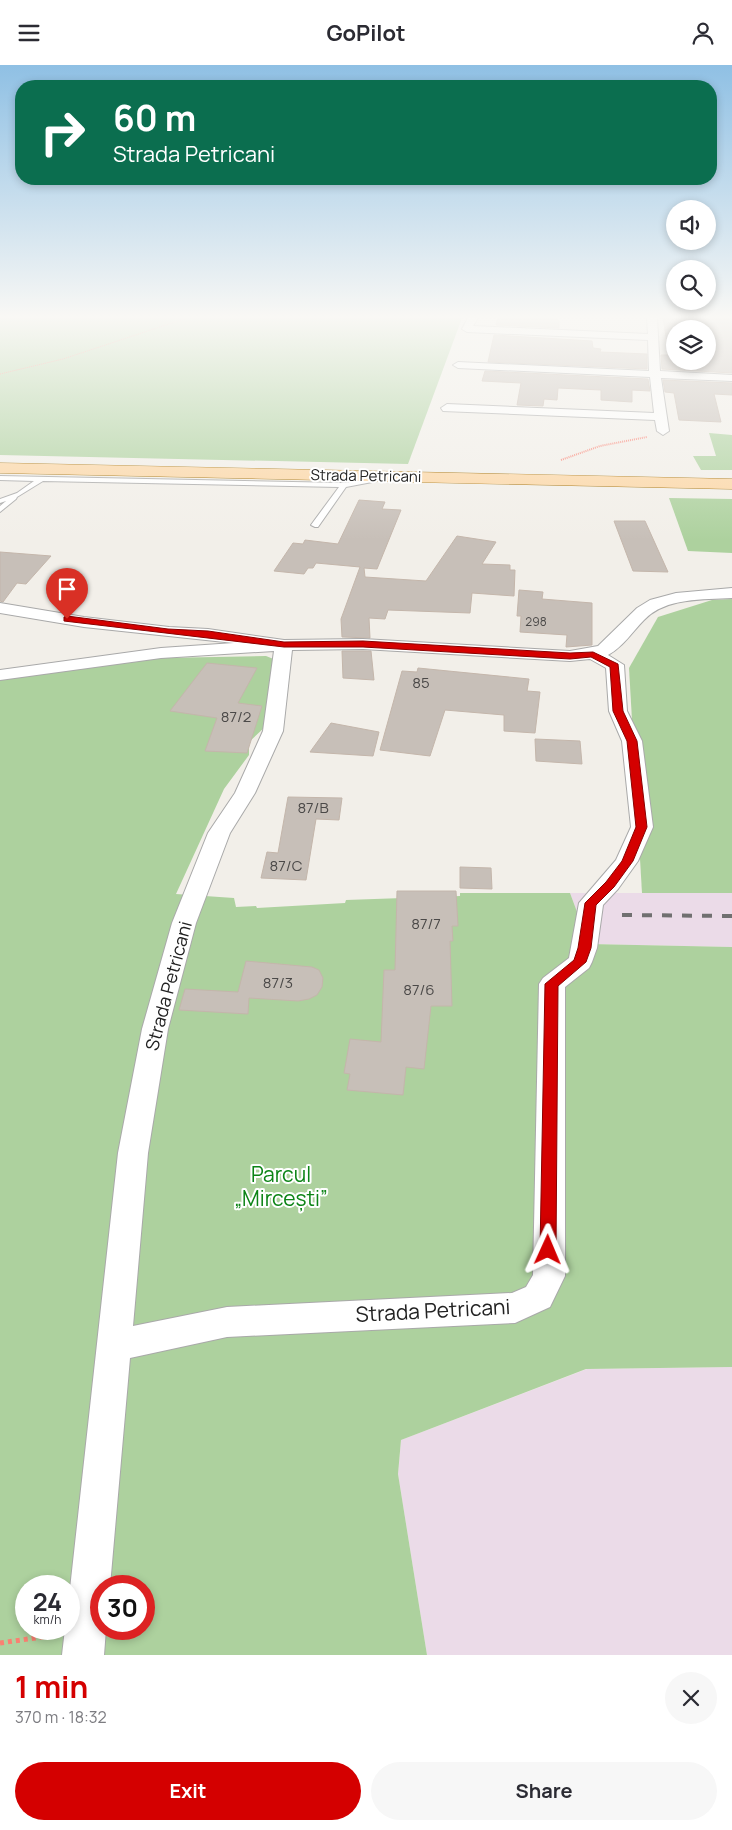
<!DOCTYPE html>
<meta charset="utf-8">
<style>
:root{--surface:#fff;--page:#f7f7f7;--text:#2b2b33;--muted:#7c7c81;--accent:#d40000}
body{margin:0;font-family:Manrope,sans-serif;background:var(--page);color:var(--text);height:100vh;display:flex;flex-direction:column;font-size:19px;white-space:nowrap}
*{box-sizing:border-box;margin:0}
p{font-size:16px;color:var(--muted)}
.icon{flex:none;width:28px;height:28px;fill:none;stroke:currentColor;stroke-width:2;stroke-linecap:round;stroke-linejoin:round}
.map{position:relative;height:1590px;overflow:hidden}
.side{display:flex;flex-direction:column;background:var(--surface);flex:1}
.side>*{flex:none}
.top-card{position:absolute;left:15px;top:15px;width:702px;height:105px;border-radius:20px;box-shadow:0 2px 8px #0003;background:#0b6e4f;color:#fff;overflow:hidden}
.controls{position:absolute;left:666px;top:135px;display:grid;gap:10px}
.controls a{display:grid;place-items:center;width:50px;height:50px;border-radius:50%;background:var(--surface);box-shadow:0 2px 8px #0003;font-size:25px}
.speed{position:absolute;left:15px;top:1510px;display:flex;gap:10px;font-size:25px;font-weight:700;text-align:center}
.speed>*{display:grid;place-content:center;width:65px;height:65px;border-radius:50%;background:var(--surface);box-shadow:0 2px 8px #0003;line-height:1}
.speed small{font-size:12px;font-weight:400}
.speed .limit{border:8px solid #d22;background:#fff;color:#111}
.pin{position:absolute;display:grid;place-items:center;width:42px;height:42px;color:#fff;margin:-51px -21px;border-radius:50% 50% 50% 0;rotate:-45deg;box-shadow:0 0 5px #0007}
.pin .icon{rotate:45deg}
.me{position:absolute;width:55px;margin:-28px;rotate:1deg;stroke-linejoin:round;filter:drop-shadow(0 0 4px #0008)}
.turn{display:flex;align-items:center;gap:18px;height:105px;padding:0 15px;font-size:22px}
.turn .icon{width:65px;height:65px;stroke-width:2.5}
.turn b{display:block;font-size:35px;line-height:42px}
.round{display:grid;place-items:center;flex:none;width:52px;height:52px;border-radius:26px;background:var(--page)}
.overview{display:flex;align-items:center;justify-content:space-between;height:85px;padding:0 15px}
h1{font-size:30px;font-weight:700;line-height:38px;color:var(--accent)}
.action{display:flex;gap:10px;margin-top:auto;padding:10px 15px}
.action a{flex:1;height:58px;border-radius:30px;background:var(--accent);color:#fff;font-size:20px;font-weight:700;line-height:58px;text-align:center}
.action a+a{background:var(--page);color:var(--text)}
header{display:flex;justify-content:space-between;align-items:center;height:65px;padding:0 15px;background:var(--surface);font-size:22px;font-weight:700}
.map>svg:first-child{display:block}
</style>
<header><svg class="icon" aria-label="menu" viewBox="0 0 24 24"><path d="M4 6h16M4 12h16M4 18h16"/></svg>GoPilot<svg class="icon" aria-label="person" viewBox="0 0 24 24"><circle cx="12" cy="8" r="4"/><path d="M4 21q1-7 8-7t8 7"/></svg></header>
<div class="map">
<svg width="732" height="1590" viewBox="0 0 732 1590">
<rect width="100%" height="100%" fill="#f2efe9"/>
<!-- industrial -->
<g fill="#ebdbe8">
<path d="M570 828H732V882L589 879Z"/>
<path d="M732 1302V1590H427L398 1409 401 1375 587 1304Z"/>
</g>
<!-- forest -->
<g fill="#add19e" fill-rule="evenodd">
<path d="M0 253H462L408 399 0 390Z"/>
<path d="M709 368 732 370V405H701L693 391H716Z"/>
<path d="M669 433 732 434V488L688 486Z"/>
<path d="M732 534V828H642L629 603 658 552 712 535Z"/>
<path d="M266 591 276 595 265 662 249 677V690L224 724 176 829 234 833 236 842 256 841 257 843 345 838 346 835 460 831V828H570L589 879 732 882V1302L586 1304 401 1375 398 1409 427 1590H0V612L161 593ZM26 1521H69V1564H26ZM101 1521H144V1564H101Z"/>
</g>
<!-- building -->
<g fill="#c7bfb8" stroke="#c4b6ab" fill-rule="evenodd">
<path d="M498 253 554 254 559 255V263L496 260Z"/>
<path d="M663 253H732V308L662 304 661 290H669ZM675 264H708V296H675Z"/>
<path d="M494 270 592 276 593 283 601 284 600 287 647 289V304L488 297Z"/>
<path d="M485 306 648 314 650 326 632 325V337L601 335V325L558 323 557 335 544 334 543 341 517 340 521 318 482 316Z"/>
<path d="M663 315 732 318V330L714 329 721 357 679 355 674 328 665 327Z"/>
<path d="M359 435 385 437 382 444 401 445 377 504 364 503 365 512 426 516 457 471 496 477 482 499 510 500V505H515L514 531 472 528 470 548 388 545 385 554 369 553 370 573 342 572 341 554 360 502 316 498 313 503H308L304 509 274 506 293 478 303 479 305 475 338 479Z"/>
<path d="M614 456H645L668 507 633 506Z"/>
<path d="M0 487 51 491 26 519 17 518 3 537 0 536Z"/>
<path d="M519 525 543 527 542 534 592 538V580L566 582 567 570 520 567 521 551H517Z"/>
<path d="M342 586H371L374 615 343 613Z"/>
<path d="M207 598 257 603 238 638 262 641 247 688 205 686 217 653 170 646Z"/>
<path d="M418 603 529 614 527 626 540 627 535 668 504 666V650L445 645 430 691 380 685 402 606 417 607Z"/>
<path d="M331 658 379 667 373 691 310 687Z"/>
<path d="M535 674 580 676 582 699 536 696Z"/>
<path d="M288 732 342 733 339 755 316 754 306 815 261 813 267 787 278 788Z"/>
<path d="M460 802 491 803 492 824 460 823Z"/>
<path d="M397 826H456L458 861H452L453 876H450L452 941H431L424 1004 406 1002 403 1030 347 1025 350 1009 344 1008 350 974 381 977 384 905H395Z"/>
<path d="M246 896 312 902 319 905 323 913 322 922 317 930 309 934 298 936 249 933 248 949 179 945 185 924 238 927Z"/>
</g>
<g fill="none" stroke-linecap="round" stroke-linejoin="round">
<!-- service casing -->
<g stroke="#a9a9a9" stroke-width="2">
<path id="service" d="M0 411 344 418 385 412 388 414 346 422 318 462H315L311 460 339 422 43 416 17 432 16 434 0 447V441L6 436 0 438V434L17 428 34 416 0 415Z"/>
</g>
<!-- minor casing -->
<g stroke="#a9a9a9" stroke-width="2">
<g id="minor">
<path d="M468 253H478L473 261 648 269 647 253H657L660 306 732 310V316L661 313 669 366 663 370 657 366 655 355 443 346 441 343 447 339 654 348 650 312 458 303 453 300 458 297 649 306 648 275 467 267 462 264Z"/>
<path d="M732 523V533C703 535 666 532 644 555 633 566 623 582 608 590L624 600 627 646 642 676 653 762 638 796 618 824 603 840 597 883 592 897 589 903 565 922V1211L550 1242 515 1258 227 1272 130 1293 110 1521H101V1564H106L104 1590H62L65 1564H69V1533L118 1088 142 964 172 858 208 768 235 728 263 666 274 586 161 593 0 615V605L161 583 234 578 84 562 0 548V538L84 552 169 562 208 564 284 575 363 574 570 586 598 581 637 543 650 535 676 528ZM363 584 570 596 590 594 606 603 609 646 622 676 631 762 616 795 579 838 569 893 543 913 539 919 533 1210 526 1222 512 1228 227 1242 133 1261 148 1088 168 964 196 858 230 768 255 728 283 666 292 585Z"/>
</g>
</g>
<!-- primary casing -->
<g stroke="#a06b00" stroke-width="1">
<path id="primary" d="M0 398 732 414V424L0 408Z"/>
</g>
<!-- path-far2 -->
<path stroke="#fa8072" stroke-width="1" stroke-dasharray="1 1" stroke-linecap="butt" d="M0 309 63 294 187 253"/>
<!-- path-far1 -->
<path stroke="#fa8072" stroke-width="2" stroke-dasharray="1 1" stroke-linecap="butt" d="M561 395 600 381 647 372"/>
<!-- path -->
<path stroke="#fa8072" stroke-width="5" stroke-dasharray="4 4" stroke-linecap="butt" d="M0 1578 49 1571"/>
<!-- service -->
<use href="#service" fill="#fff" fill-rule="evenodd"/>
<!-- minor -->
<use href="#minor" fill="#fff" fill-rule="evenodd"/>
<!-- primary -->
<use href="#primary" fill="#fcd6a4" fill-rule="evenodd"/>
<!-- rail -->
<path stroke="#707070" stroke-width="4" stroke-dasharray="10 10" stroke-linecap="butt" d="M622 850 732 851"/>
</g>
<!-- sky -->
<linearGradient id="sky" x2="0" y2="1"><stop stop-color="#8fc0e4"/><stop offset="0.53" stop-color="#f9f8f5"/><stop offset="1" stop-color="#f9f8f5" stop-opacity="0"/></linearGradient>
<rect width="732" height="475" fill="url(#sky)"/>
<!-- route -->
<path fill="#d40000" stroke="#8a0000" d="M67 551 168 564 208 566 284 577 363 576 570 588 593 587 618 599 623 646 637 676 647 762 633 796 614 822 596 840 591 883 586 897 558 921 556 1185 554 1190 548 1192 542 1190 540 1185 545 919 574 895 578 883 585 838 606 817 622 796 636 762 627 676 613 646 610 602 591 592 570 594 363 582H284L64 556V552Z"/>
<g text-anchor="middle" stroke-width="4" stroke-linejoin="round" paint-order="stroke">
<!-- far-number labels -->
<g font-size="12" fill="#4b4948">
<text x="536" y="561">298</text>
</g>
<!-- far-street labels -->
<g font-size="15" fill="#222" stroke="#fff">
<text transform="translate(366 411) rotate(1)" y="5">Strada Petricani</text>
</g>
<!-- number labels -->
<g font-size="15" fill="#4b4948">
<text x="421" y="623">85</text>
<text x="236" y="657">87/2</text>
<text x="313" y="748">87/B</text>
<text x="286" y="806">87/C</text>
<text x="426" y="864">87/7</text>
<text x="278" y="923">87/3</text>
<text x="419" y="930">87/6</text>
</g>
<!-- street labels -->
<g font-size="18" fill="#222" stroke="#fff">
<text transform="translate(169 921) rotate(-75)" y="6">Strada Petricani</text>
</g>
<!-- near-park labels -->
<g font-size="21" fill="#0c8416" stroke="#fff">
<text x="281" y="1117">Parcul<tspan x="281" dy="24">„Mircești”</tspan></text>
</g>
<!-- near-street labels -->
<g font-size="21" fill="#222" stroke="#fff">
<text transform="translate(433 1246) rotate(-3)" y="7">Strada Petricani</text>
</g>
</g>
</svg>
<div class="controls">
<a><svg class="icon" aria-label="sound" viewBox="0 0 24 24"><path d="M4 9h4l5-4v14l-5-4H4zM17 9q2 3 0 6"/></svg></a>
<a><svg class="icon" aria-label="search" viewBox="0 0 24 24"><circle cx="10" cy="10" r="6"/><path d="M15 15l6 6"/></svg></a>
<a><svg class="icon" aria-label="layers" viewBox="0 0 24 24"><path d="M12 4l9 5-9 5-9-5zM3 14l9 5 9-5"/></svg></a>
</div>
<div class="speed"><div>24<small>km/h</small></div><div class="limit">30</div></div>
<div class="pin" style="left:67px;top:554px;background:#d93025"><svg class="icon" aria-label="arrive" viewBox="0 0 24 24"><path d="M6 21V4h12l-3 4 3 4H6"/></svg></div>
<svg class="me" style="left:548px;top:1185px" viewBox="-20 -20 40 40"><path d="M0-17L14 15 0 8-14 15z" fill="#d40000" stroke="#fff" stroke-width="4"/></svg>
<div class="top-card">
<div class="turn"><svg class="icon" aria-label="right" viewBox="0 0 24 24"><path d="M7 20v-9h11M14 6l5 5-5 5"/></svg><div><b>60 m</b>Strada Petricani</div></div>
</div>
</div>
<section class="side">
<div class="overview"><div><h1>1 min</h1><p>370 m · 18:32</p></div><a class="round"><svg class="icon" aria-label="close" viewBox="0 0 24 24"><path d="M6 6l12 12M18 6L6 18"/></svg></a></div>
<div class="action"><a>Exit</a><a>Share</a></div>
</section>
